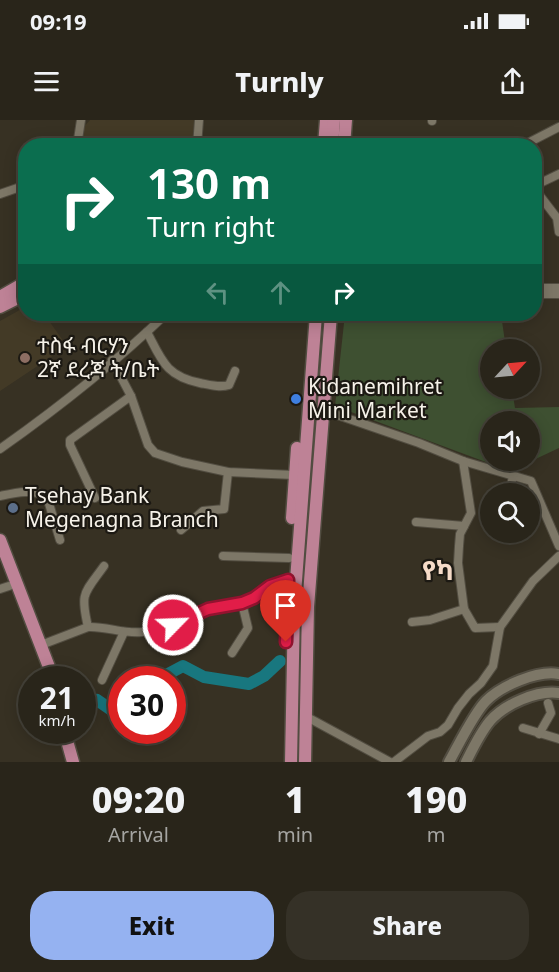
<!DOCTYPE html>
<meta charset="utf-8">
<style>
:root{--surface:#29251a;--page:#353127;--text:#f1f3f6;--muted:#a5a5a2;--line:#454239;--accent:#95b2f1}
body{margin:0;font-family:Georgia,"Noto Sans Ethiopic",serif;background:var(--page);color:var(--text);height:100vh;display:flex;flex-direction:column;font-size:22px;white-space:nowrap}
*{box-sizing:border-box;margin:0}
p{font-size:20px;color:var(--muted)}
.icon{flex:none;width:33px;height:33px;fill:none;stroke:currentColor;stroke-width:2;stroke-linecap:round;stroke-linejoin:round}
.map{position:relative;height:642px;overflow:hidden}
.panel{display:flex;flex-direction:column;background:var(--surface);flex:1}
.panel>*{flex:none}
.banner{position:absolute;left:18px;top:18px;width:524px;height:183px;border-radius:24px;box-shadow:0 3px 15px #0003,0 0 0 2px var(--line);background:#0b6e4f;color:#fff;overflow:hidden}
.needle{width:39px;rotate:64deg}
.controls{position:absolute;left:480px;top:219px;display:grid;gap:12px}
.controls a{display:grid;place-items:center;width:60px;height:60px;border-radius:50%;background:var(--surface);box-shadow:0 3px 15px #0003,0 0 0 2px var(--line);font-size:30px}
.speed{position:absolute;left:18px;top:546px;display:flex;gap:12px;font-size:30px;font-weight:700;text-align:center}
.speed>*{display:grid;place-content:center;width:78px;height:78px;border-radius:50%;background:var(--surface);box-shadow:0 3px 15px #0003,0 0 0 2px var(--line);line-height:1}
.speed small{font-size:15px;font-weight:400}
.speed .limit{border:9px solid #d22;background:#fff;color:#111}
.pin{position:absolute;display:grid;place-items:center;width:51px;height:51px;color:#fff;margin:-62px -26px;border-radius:50% 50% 50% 0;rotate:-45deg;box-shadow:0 0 6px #0007}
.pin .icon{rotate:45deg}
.me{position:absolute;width:66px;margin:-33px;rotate:66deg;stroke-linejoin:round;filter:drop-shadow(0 0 4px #0008)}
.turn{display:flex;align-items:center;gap:21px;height:126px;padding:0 30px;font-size:27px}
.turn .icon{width:78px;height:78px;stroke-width:2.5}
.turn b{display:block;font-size:42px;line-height:51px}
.lanes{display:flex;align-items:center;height:57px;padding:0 30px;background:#0003;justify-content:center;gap:30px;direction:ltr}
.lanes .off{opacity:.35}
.eta{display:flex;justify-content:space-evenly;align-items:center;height:102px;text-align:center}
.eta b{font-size:36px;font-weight:800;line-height:42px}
.action{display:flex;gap:12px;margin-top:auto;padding:12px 30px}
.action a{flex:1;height:69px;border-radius:24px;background:var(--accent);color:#111;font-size:24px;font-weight:800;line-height:69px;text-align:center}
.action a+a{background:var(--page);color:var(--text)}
.status{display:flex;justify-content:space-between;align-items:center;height:42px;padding:0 30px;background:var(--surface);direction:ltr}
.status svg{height:16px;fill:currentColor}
header{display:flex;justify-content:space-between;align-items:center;height:78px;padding:0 30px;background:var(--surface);font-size:27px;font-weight:800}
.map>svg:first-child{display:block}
</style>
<div class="status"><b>09:19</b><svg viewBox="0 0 49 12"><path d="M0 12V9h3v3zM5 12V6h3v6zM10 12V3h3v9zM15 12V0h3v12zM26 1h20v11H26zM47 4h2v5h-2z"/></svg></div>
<header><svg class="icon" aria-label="menu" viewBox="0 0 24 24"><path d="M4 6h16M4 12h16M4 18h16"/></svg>Turnly<svg class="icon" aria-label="share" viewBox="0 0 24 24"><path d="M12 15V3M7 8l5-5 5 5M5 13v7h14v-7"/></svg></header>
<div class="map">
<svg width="559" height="642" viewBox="0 0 559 642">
<rect width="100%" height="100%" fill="#373123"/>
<!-- built -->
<g fill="#433a26">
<path d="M90 0H194L193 25 82 26 83 8Z"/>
<path d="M25 187 26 194H44L62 219 63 229 0 271V201Z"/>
</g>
<!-- green -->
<path fill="#3e5031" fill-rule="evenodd" d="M345 194H501L506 229 490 230V268L512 269 515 288 559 287V328L510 351 335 286ZM490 302H530V340H490Z"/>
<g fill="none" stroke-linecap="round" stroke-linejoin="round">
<!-- river -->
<g stroke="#18777f" stroke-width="12">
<path d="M164 560 168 554 183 546 204 557 249 564 264 556 280 541"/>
<path d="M82 595 89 586 97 580 113 591 122 586"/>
</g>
<!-- minor casing -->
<g stroke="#524d41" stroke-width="10">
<g id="minor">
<path d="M432 1V0"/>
<path d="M77 26 81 0"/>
<path d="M197 26 199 0"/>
<path d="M522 26 559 7"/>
<path d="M534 66 559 54"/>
<path d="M534 68 557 98 559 112"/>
<path d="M0 74 26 65"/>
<path d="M534 168H559"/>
<path d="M534 174H559"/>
<path d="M147 212C162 241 166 256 200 263 210 265 220 268 229 265L235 251"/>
<path d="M112 240 131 276 148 325 155 333 182 342 228 352 294 355"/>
<path d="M323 290 419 323 463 341 531 361 559 426"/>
<path d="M0 329C58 288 115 243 166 194"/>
<path d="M509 374 513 356"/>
<path d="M0 376C14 373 34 368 47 377L60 420"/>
<path d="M95 378 70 325V320L131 276"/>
<path d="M416 402 464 406"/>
<path d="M181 410 203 391 224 389 228 352"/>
<path d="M223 436 289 438"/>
<path d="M0 469 9 466"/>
<path d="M464 489 475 508 500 507"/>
<path d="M412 502 430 500 464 489 458 443 459 426 460 414 471 393 463 341"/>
<path d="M88 507C106 506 123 514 142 512 166 509 185 497 207 490 222 484 238 485 252 479 258 476 262 472 267 468 273 464 281 462 288 460"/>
<path d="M41 525 88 507C80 472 84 474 104 446"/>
<path d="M232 533 248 508 242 483"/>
<path d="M102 560 124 512"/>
<path d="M307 597 390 642"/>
<path d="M523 608 559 619"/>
<path d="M539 614 551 593 548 583"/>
<path d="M394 642 428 616 440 612 448 605 458 588 469 574 481 563 493 546 500 507 533 461 559 436"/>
</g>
</g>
<!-- secondary casing -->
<g stroke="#524d41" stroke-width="14">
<g id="secondary">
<path d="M449 642C458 626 474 593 486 581 501 566 537 550 559 554"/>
<path d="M466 642C473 628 480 613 490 601 505 584 537 570 559 573"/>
</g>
</g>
<!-- primary casing -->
<g stroke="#524d41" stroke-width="15">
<g id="primary">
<path d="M324 26 326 0"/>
<path d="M332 26 334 0"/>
<path d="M344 26 346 0"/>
<path d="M0 177 26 162"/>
<path d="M0 187 26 174"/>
<path d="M292 398 297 328"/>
<path d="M0 420 54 560"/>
<path d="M64 610 73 642"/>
<path d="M291 642 294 487 316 194"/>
<path d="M305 642 308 487 331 194"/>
</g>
</g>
<!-- minor -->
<use href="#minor" stroke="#7d7767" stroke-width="8"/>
<!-- secondary -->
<use href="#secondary" stroke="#7d7767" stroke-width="10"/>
<!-- primary -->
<use href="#primary" stroke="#be8296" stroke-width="12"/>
</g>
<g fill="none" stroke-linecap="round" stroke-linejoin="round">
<!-- route casing -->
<g stroke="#92132f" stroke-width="15">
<path id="route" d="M173 505 208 489 242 483 254 478 270 466 288 460 286 522"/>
</g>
<!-- route -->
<use href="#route" stroke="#e11d48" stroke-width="10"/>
</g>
<!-- markers -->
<circle fill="#8d6e63" stroke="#1c1913" stroke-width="2" cx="25" cy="238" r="6"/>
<circle fill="#3f7fe0" stroke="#1c1913" stroke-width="2" cx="296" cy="279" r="6"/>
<circle fill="#5c6f8a" stroke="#1c1913" stroke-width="2" cx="13" cy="388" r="6"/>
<g text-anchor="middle" stroke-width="4.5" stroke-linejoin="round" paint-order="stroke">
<!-- poi labels -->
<g font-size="21" fill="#f6f2e9" stroke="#1c1913" text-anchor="start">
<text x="37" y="233">ተስፋ ብርሃን<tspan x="37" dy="24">2ኛ ደረጃ ት/ቤት</tspan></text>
<text x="308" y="274">Kidanemihret<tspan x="308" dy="24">Mini Market</tspan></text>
<text x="25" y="383">Tsehay Bank<tspan x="25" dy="24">Megenagna Branch</tspan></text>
</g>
<!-- district labels -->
<g font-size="27" font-weight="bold" fill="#f6dbc8" stroke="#1c1913">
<text x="438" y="460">የካ</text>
</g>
</g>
</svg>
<div class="controls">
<a><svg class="needle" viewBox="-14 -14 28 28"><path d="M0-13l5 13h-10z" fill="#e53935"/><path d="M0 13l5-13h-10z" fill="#a5a5a2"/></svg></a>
<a><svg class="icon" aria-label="sound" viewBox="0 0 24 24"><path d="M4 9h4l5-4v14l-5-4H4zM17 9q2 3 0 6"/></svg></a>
<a><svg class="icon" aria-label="search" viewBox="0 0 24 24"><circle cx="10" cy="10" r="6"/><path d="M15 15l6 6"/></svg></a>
</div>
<div class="speed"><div>21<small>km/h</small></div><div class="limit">30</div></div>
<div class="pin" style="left:286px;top:522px;background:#d93025"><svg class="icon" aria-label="arrive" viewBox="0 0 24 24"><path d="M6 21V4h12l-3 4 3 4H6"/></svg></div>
<svg class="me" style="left:173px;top:505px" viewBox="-20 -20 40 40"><circle r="17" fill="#e11d48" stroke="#fff" stroke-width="3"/><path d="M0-11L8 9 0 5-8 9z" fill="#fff"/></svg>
<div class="banner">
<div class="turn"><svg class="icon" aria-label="right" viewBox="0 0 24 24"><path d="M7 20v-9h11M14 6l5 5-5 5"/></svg><div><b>130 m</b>Turn right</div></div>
<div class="lanes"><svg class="icon off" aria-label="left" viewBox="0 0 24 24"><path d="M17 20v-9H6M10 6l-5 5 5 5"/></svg><svg class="icon off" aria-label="ahead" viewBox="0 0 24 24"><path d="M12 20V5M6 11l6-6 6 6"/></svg><svg class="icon" aria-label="right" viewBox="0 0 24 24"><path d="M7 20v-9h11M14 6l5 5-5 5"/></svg></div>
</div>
</div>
<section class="panel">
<div class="eta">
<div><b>09:20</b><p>Arrival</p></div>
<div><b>1</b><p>min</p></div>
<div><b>190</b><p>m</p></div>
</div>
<div class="action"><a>Exit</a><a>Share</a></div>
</section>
